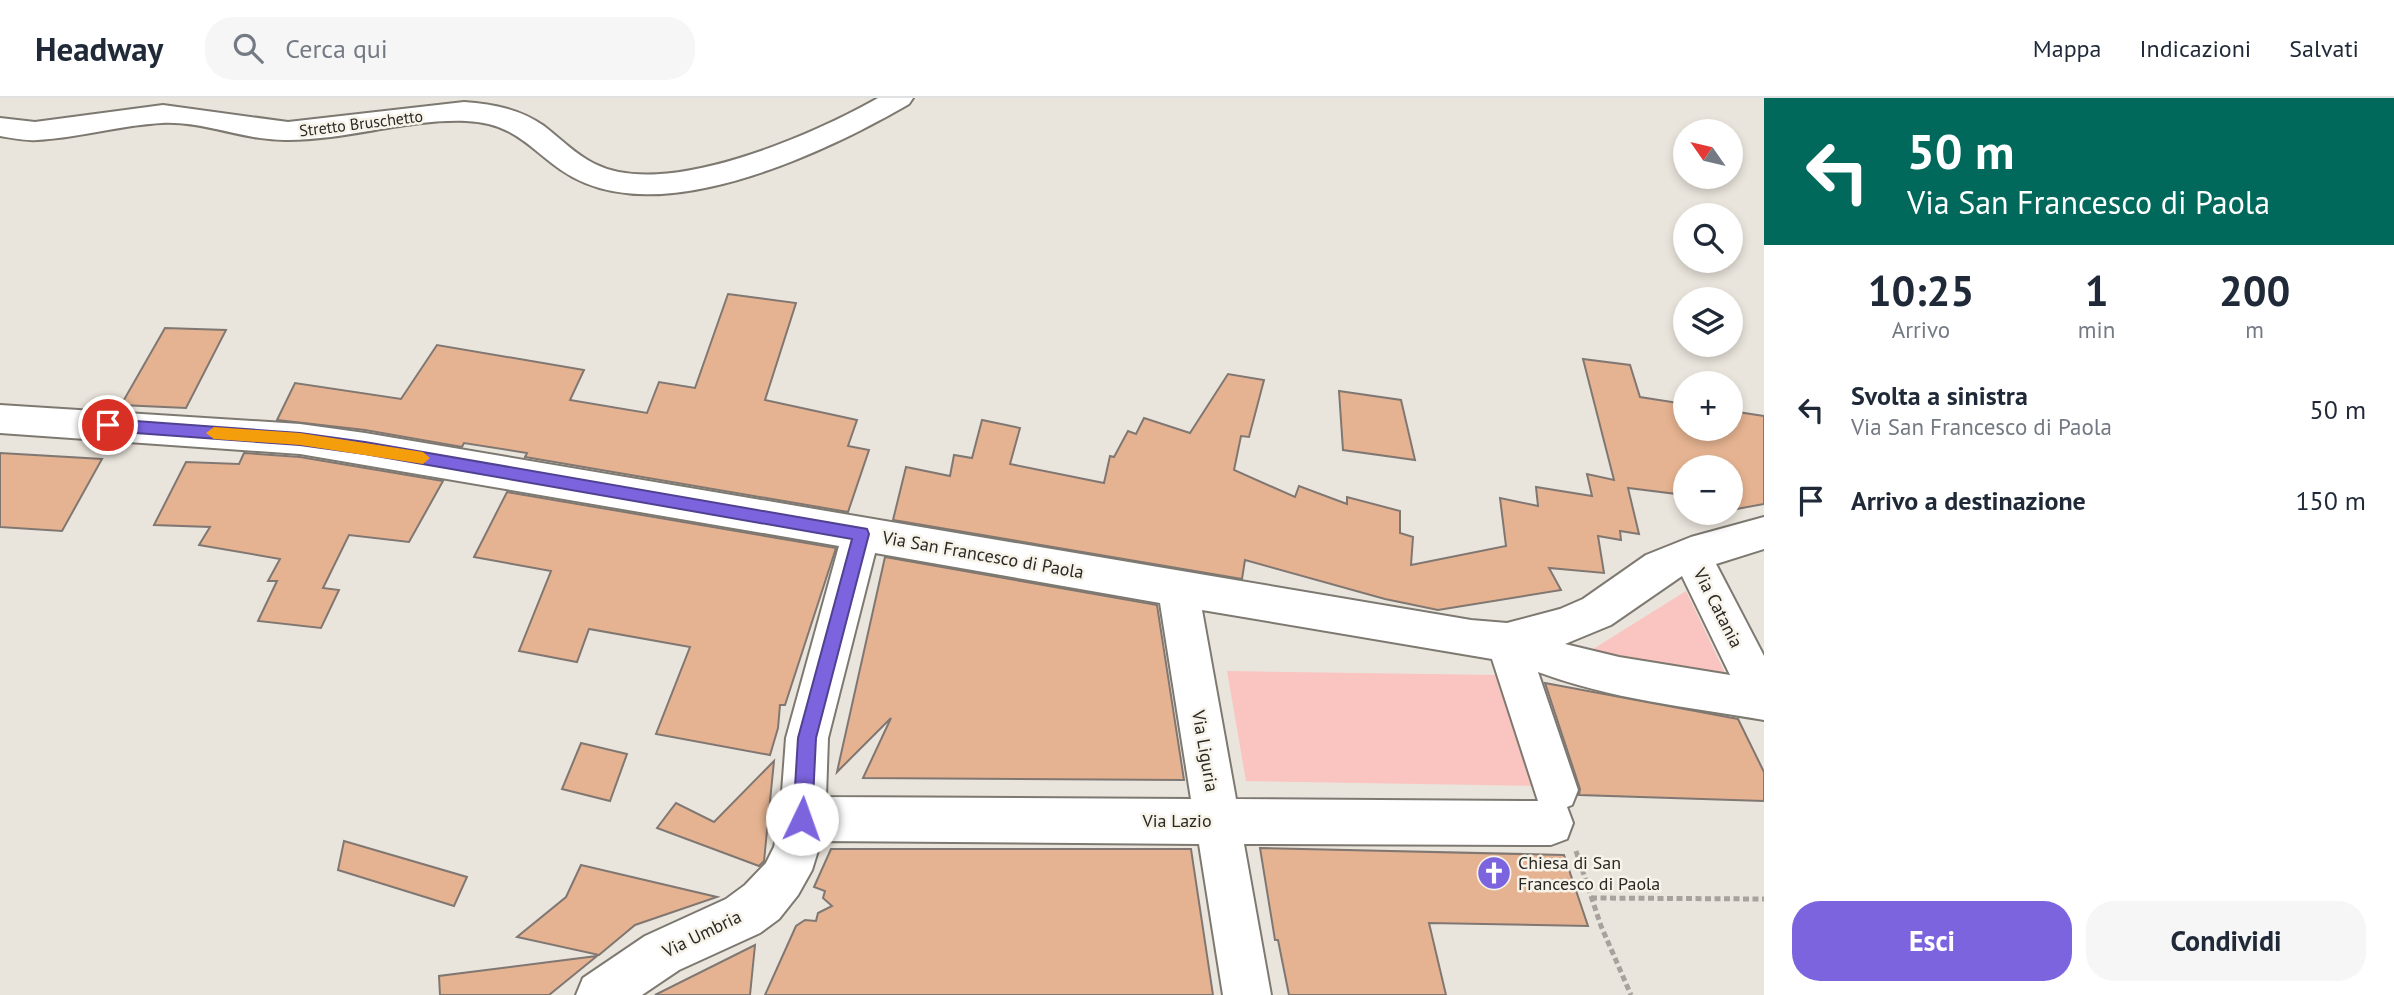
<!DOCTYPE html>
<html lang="it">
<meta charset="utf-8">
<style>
:root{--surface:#fff;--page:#f6f6f7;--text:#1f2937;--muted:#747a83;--line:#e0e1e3;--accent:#7c64df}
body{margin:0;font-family:"PT Sans",sans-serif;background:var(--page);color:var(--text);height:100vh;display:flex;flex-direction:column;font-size:26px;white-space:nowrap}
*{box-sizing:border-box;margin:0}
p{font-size:23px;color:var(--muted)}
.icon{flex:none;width:38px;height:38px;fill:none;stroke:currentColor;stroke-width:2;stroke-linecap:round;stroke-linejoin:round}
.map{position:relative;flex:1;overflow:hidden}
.drawer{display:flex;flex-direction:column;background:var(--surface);width:630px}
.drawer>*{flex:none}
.hud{background:#00695c;color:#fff;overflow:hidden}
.needle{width:46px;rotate:304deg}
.fabs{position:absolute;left:1673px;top:21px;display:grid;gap:14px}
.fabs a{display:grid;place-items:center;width:70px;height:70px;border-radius:50%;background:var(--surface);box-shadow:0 4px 10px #0003;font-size:35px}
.pin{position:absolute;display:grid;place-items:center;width:60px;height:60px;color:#fff;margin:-30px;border:4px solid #fff;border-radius:50%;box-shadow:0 2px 7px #0007}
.me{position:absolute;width:77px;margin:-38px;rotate:3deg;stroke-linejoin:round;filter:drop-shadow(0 0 5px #0008)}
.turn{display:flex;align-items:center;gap:24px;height:147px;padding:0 28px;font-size:32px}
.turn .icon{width:91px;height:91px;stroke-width:2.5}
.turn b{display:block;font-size:49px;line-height:60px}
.eta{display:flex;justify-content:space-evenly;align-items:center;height:119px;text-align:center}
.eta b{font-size:42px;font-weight:700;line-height:49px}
.button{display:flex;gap:14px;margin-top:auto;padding:14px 28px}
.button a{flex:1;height:80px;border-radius:28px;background:var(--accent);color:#fff;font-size:28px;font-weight:700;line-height:80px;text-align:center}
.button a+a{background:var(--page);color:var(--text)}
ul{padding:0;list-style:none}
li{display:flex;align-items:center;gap:21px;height:91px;padding:0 28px}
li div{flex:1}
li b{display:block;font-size:26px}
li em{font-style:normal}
header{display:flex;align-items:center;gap:42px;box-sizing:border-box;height:98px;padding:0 35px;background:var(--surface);border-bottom:2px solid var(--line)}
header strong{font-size:33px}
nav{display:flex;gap:38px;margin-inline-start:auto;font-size:24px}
.search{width:490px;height:63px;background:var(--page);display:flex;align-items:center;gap:18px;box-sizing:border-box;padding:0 24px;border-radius:28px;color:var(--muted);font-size:26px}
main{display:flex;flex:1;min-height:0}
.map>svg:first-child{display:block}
</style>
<header>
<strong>Headway</strong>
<div class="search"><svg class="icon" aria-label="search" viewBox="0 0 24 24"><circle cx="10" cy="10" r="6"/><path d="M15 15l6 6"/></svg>Cerca qui</div>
<nav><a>Mappa</a><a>Indicazioni</a><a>Salvati</a></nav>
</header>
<main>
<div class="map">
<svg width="1764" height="897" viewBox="0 0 1764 897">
<rect width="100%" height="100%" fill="#eae5dc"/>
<!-- green -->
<g fill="#fac4c0">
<path d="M1686 493 1725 575 1582 558Z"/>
<path d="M1227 573 1498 577 1534 688 1246 683Z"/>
</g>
<!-- building -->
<g fill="#e5b391" stroke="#807772" stroke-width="2">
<path d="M728 196 796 205 765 302 857 322 848 348 869 352 848 414 525 359 527 355 464 345 462 349 365 332 277 322 295 285 401 301 437 247 584 272 570 302 647 315 659 284 695 290Z"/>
<path d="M165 230 226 232 186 310 121 307Z"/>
<path d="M1583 261 1630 267 1640 299 1685 306V331H1731V313L1764 318V406L1731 412V369H1685V397L1628 390 1639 436 1620 433 1621 442 1598 438 1604 475 1549 470 1561 492 1438 512 1385 501 1245 462 1242 481 893 422 906 369 950 378 954 357 972 360 982 322 1020 330 1010 366 1104 385 1110 358 1114 359 1128 333 1136 336 1144 320 1190 335 1228 276 1264 282 1249 339 1241 338 1234 372 1295 399 1299 388 1347 406V399L1400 413V435L1413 439 1411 467 1506 448 1500 400 1538 408 1536 389 1592 398 1587 376 1614 382Z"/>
<path d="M1339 293 1401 302 1415 362 1343 352Z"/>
<path d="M0 355 102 361 62 433 0 429Z"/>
<path d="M244 355 300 359 443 383 409 444 349 437 323 490 339 492 321 530 258 523 277 483H268L280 461 199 447 210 429 154 427 186 364 239 366Z"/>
<path d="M507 394 836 450 785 607H780L778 630 770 657 656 636 690 549 589 531 577 564 519 553 551 473 474 459Z"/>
<path d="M885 459 1157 507 1184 682 863 680 891 620 837 674Z"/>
<path d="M1545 585 1738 621 1764 674V703L1579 697 1580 691Z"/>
<path d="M581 645 627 656 610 703 562 691Z"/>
<path d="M774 663 764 763 759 768 657 730 676 705 714 724Z"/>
<path d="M344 743 467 779 454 808 338 772Z"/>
<path d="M1260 750 1564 757 1588 828 1429 825 1446 897H1289L1278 842H1275Z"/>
<path d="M831 751H1191L1213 897H765L796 828 805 822 816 823 818 815 832 808 823 800 825 793 814 789Z"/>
<path d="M581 767 717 799 635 827 599 857 517 839 566 799Z"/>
<path d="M755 847 750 897H655Z"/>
<path d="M597 858 549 897H440L439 878Z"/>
</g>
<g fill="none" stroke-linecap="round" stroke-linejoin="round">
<!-- minor casing -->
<g stroke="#7d7971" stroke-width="4">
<g id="minor">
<path d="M878 0H913L909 6C828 53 678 124 585 85 537 65 525 25 466 23 406 21 348 42 288 42 245 43 205 23 162 25 120 27 79 40 37 42 25 43 12 40 0 38V20L35 24 163 7 288 24 464 4C493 6 520 11 544 28 561 41 576 57 595 66 666 102 815 36 878 0Z"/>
<path d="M0 307 300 326 365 335 1471 522 1507 525 1560 511 1583 501 1646 457 1691 439 1764 419V451L1716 466 1764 558V622C1688 609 1610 601 1538 574L1578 692 1572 707 1567 709 1573 725 1567 741 1551 747 1244 746 1271 897H1223L1199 746 821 743 812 772 798 797 779 821 760 835 679 872 642 897H576L583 880 645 838 726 801 745 787 766 765 774 749 780 721 786 640 839 448 300 356 0 335ZM875 455 1160 505 1191 701 826 699 828 640ZM1682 478 1730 577 1619 559 1565 546 1611 527ZM1202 512 1492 561 1538 703 1236 701Z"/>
</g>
</g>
<!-- path -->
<g stroke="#a7a39c" stroke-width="5" stroke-dasharray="6 3.5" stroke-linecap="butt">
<path d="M1576 753 1601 828 1631 897"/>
<path d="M1591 800 1764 801"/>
</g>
<!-- minor -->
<use href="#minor" fill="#fff" fill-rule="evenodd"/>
</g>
<!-- route -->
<path fill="#7c64df" stroke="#514191" stroke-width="2" d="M108 321 300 335 365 344 867 431 869 436 816 640 812 721 809 728 802 731 796 728 793 721 798 640 852 441 365 356 300 347 108 333 100 327Z"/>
<!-- slow -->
<path fill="#f59e0b" d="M214 329 300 335 423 354 430 360 423 366 300 347 214 341 206 335Z"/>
<!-- icons -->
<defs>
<g id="church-disc" transform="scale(1.75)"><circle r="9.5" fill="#7c64df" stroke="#f7f3e9"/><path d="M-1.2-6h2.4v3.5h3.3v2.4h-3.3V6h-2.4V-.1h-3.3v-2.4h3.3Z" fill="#fff"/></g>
</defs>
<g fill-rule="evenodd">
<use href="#church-disc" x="1494" y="775"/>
</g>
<g text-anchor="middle" stroke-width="5" stroke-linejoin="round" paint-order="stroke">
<!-- far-street labels -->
<g font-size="16" fill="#2a2825" stroke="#f7f3e9">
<text transform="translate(361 25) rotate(-7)" y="6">Stretto Bruschetto</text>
</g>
<!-- street labels -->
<g font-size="18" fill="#2a2825" stroke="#f7f3e9">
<text transform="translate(983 457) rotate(10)" y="6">Via San Francesco di Paola</text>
<text transform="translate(1718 510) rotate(63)" y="6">Via Catania</text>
<text transform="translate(1205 653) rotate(80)" y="6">Via Liguria</text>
<text x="1177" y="729">Via Lazio</text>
<text transform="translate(702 836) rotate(-26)" y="6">Via Umbria</text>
</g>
<!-- poi labels -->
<g font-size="18" fill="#2a2825" stroke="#f7f3e9" text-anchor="start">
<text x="1518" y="771">Chiesa di San<tspan x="1518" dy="21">Francesco di Paola</tspan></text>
</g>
</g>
</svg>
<div class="fabs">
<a><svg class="needle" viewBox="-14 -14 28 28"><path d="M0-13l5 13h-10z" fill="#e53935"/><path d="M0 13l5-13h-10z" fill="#747a83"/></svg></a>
<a><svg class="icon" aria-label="search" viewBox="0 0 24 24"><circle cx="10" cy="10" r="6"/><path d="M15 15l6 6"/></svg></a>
<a><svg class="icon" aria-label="layers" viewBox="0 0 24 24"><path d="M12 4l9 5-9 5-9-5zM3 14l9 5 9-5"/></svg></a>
<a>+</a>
<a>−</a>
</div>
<div class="pin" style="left:108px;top:327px;background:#d93025"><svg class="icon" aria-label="arrive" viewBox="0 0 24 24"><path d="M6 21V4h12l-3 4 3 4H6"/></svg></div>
<svg class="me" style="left:802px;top:721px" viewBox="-20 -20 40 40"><circle r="19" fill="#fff"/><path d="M0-13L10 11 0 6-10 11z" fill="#7c64df"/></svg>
</div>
<section class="drawer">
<div class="hud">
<div class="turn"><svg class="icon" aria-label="left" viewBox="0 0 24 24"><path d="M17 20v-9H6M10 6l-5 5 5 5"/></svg><div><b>50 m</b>Via San Francesco di Paola</div></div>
</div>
<div class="eta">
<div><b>10:25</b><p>Arrivo</p></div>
<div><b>1</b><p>min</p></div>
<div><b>200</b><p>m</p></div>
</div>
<ul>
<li><svg class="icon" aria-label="left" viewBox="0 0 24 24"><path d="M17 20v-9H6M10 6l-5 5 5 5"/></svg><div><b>Svolta a sinistra</b><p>Via San Francesco di Paola</p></div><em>50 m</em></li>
<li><svg class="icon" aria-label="arrive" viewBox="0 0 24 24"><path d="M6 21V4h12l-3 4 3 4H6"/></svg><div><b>Arrivo a destinazione</b></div><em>150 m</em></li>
</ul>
<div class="button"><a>Esci</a><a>Condividi</a></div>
</section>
</main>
